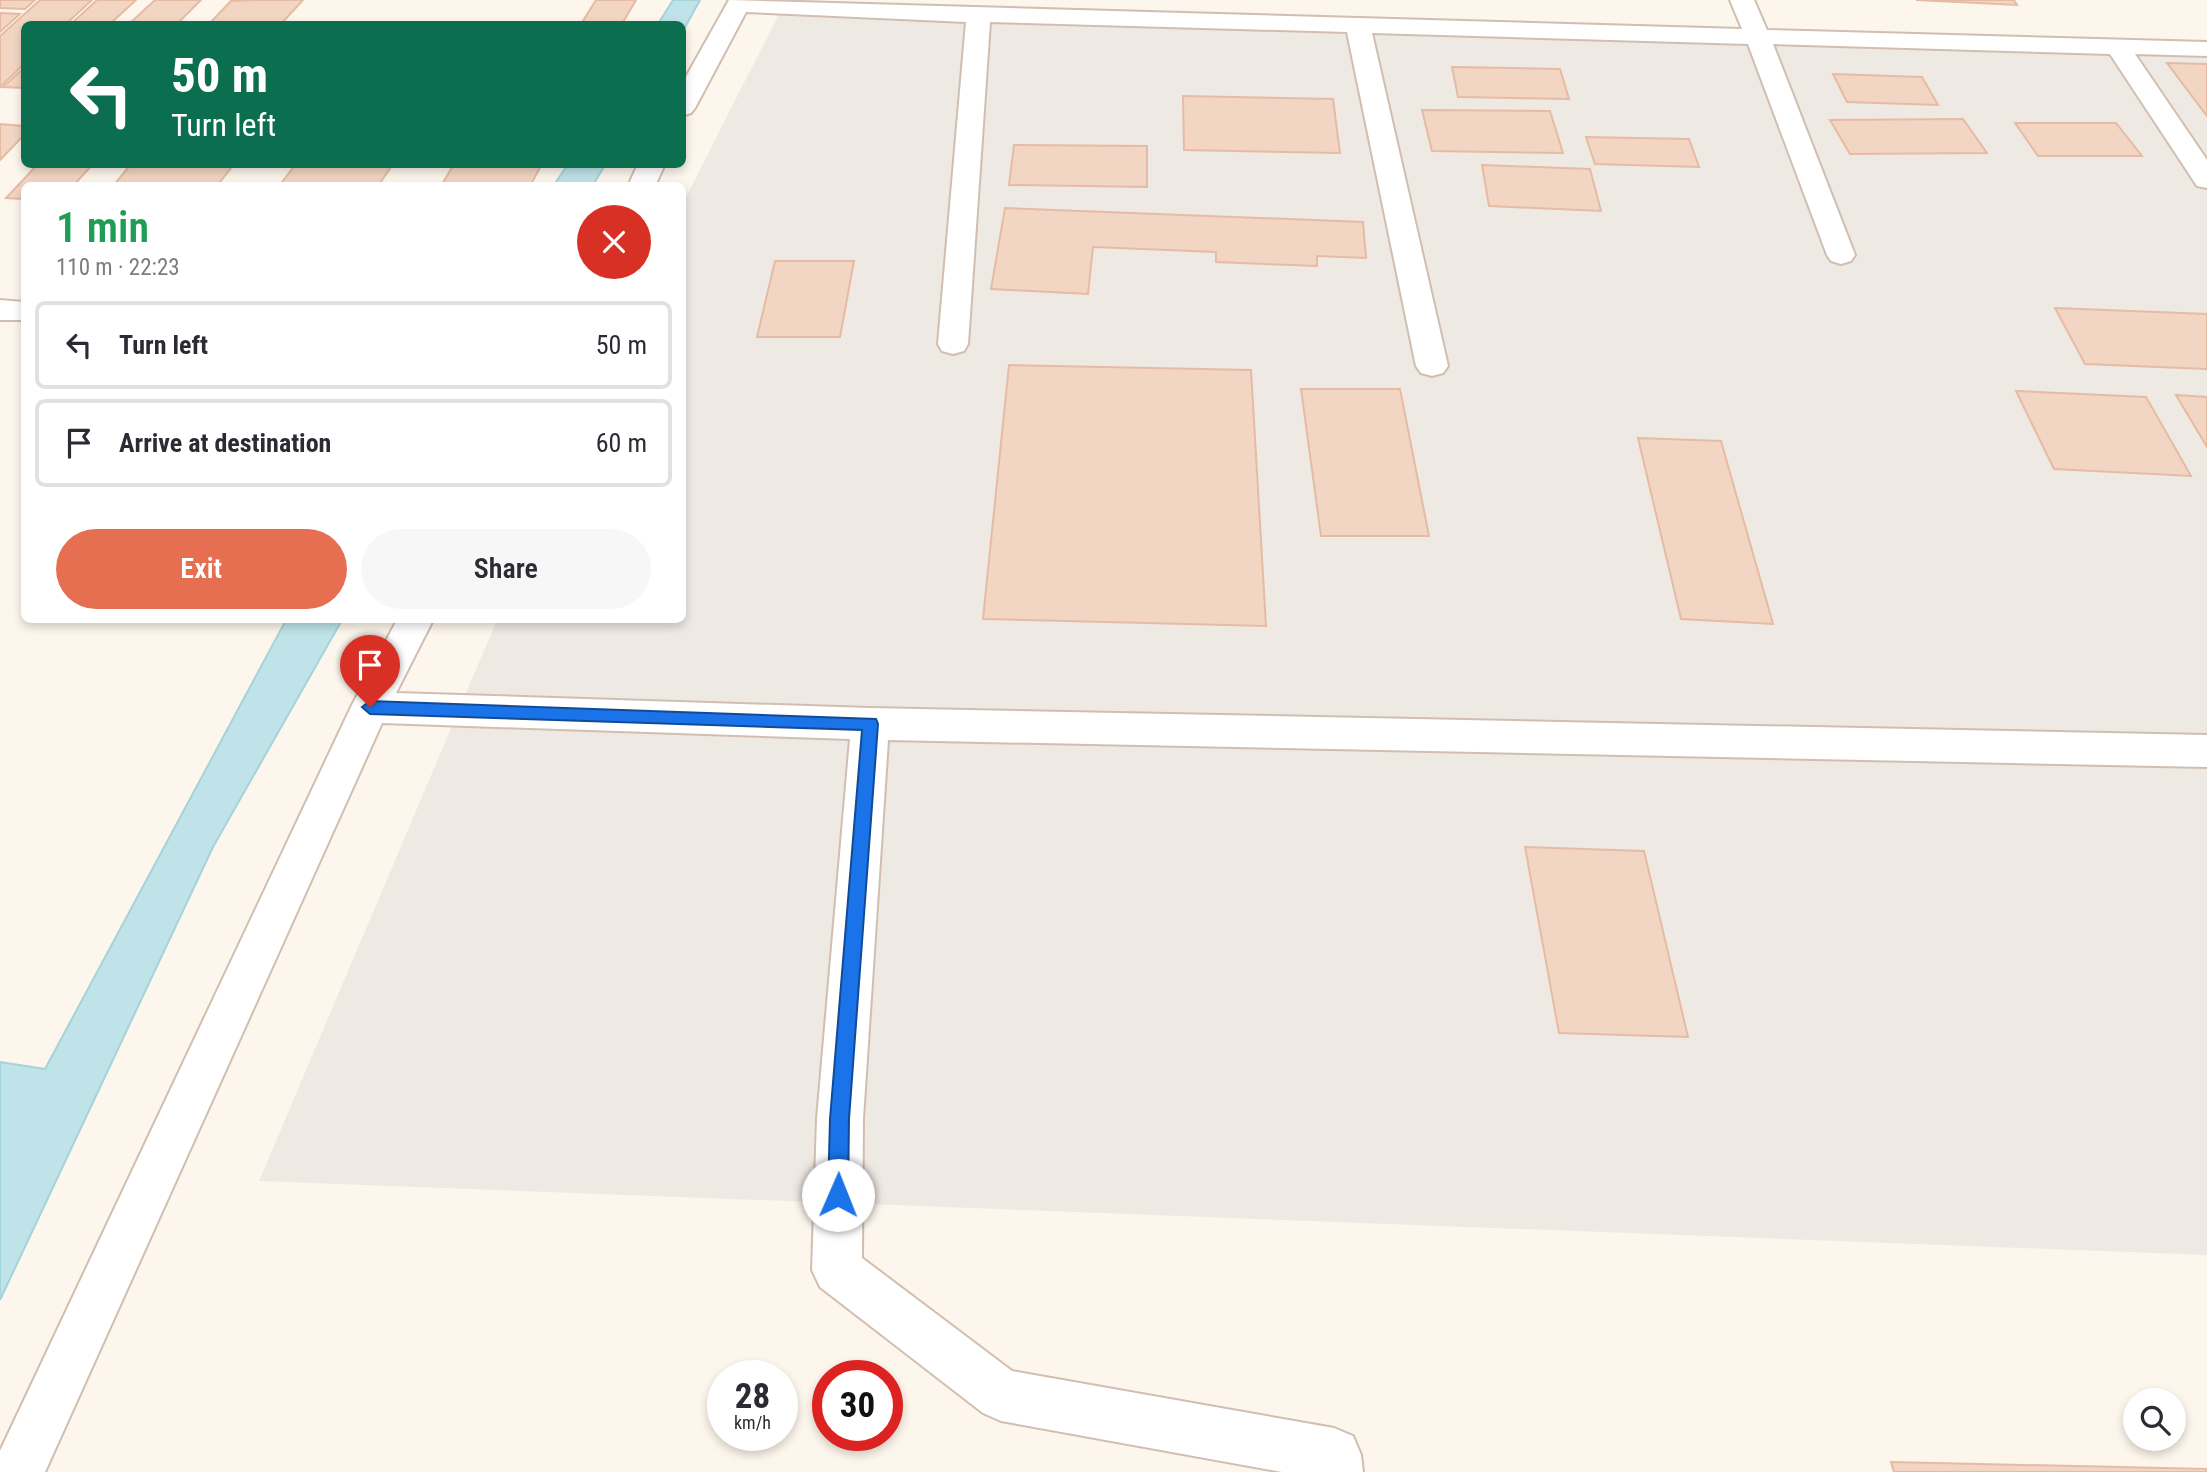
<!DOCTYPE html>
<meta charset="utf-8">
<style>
:root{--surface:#fff;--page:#f7f7f7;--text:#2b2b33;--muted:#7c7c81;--line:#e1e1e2;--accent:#e76f51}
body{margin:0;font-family:"Roboto Condensed",sans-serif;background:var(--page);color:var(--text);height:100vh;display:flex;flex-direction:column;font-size:26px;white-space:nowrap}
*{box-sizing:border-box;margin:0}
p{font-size:23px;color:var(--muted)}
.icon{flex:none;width:38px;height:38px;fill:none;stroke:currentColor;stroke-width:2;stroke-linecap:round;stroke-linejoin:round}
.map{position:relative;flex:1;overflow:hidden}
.details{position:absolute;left:21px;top:182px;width:665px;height:441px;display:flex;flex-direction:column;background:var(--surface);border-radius:10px;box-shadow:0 4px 10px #0003}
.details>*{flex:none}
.hud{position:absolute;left:21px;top:21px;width:665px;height:147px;border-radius:10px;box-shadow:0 4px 10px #0003;background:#0b6e4f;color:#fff;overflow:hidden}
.fabs{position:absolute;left:2123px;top:1388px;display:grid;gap:14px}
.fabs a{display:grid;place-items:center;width:63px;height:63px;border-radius:50%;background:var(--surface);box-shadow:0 4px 10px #0003;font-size:35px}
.speed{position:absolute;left:707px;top:1360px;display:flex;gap:14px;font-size:35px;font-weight:700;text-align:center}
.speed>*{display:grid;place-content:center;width:91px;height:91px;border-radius:50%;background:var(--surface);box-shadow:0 4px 10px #0003;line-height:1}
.speed small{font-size:18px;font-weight:400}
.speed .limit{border:10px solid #d22;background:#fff;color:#111}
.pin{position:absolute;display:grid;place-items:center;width:60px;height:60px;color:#fff;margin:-72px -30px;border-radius:50% 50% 50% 0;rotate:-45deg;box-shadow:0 0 7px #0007}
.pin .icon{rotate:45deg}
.me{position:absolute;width:77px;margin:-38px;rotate:1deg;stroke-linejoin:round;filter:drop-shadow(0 0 5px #0008)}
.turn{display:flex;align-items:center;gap:24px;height:147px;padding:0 35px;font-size:32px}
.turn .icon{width:91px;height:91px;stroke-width:2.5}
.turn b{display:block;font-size:49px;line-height:60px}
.round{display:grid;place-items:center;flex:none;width:74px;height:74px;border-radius:37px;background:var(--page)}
.head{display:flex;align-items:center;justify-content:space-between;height:119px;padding:0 35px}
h1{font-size:42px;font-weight:600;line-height:52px;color:#1e9e55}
.cta{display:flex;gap:14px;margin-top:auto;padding:14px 35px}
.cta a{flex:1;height:80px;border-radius:42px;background:var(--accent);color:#fff;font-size:28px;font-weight:600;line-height:80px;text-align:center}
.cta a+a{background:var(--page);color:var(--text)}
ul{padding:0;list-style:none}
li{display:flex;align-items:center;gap:21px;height:88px;margin:0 14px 10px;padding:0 21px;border:4px solid var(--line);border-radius:10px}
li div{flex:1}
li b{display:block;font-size:26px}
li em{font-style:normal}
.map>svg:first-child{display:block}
</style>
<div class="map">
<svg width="2207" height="1472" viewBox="0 0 2207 1472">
<rect width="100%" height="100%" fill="#fdf6ec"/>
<!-- industrial -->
<path fill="#efe9e4" d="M780 12 2207 56V1255L259 1181 497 620H682L683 203Z"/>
<!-- water -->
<g fill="#bfe3e8" stroke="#a5d3da" stroke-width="2">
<path d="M673 0H700L683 31 682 24H658Z"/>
<path d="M568 164H605V165L593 185H554Z"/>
<path d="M286 620H342L213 847 0 1300V1062L45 1069Z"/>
</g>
<!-- building -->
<g fill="#f3d5c3" stroke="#e6bba3" stroke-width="2">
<path d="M0 0H35L25 9 0 8Z"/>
<path d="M40 0H92L66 24H24V64L0 87V36Z"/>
<path d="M97 0H136L110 24H71Z"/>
<path d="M155 0H201L177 24H129Z"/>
<path d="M256 0H303L281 24H209L231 1Z"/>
<path d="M596 0H636L622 24H581Z"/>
<path d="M1916 0H2014L2017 5Z"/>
<path d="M0 13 20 14 0 32Z"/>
<path d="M2167 63 2207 64V116Z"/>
<path d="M1452 67 1560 69 1569 99 1458 97Z"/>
<path d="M24 68V88L3 87Z"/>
<path d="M1833 74 1922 77 1938 105 1847 102Z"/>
<path d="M1183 96 1333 99 1340 153 1184 150Z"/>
<path d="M1422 110 1550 111 1563 153 1432 151Z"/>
<path d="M1963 119 1987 153 1850 154 1830 120Z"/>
<path d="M2015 123H2116L2142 156H2038Z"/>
<path d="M0 124 24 126V135L0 160Z"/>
<path d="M1586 137 1689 139 1699 167 1595 164Z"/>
<path d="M1014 145 1147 146V187L1009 185Z"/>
<path d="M38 164H93L73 186H24V199L6 198Z"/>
<path d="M131 164H234L217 186H113Z"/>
<path d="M296 164H393L378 186H279Z"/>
<path d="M454 164H542L530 186H441Z"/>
<path d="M1482 165 1590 169 1601 211 1489 206Z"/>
<path d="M1005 208 1363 222 1366 258 1317 256V266L1216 262V252L1093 247 1088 294 991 289Z"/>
<path d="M775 261H854L840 337H757Z"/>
<path d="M2055 308 2207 314V369L2085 364Z"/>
<path d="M1009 365 1251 370 1266 626 983 619Z"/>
<path d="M1301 389H1400L1429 536H1321Z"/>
<path d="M2016 391 2146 397 2191 476 2054 469Z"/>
<path d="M2176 395 2207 397V447Z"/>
<path d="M1638 438 1721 441 1773 624 1681 619Z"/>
<path d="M1525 847 1644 851 1688 1037 1559 1033Z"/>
<path d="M1891 1462 2207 1469V1472H1894Z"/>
</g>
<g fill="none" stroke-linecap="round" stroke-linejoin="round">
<!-- minor casing -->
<g stroke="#d1beb0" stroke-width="4">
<g id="minor">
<path d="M729 0 1742 29 1730 0H1754L1767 30 2207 42V56L2135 54 2207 160V188L2197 186 2110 54 1773 44 1855 255 1851 261 1841 264 1831 261 1827 255 1748 44 1372 33 1448 366 1443 373 1432 376 1421 373 1416 366 1347 32 990 22 968 344 964 351 953 354 942 351 938 344 966 22 746 12 695 108 691 113 682 116V84Z"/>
<path d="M638 164H665L655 186H628Z"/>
<path d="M0 300 24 302V320H0Z"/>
<path d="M397 620H433L396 693 870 708 2207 735V767L888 740 863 1119 862 1258 1012 1371 1334 1428 1353 1436 1361 1455 1363 1472H1282L1001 1421 983 1413 820 1287 812 1270 817 1119 850 739 382 723 45 1472H0V1451L351 707Z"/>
</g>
</g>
<!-- minor -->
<use href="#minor" fill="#fff" fill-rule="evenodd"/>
</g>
<!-- route -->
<path fill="#1a73e8" stroke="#114b97" stroke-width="2" d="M370 701 876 719 878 724 849 1119 848 1195 845 1202 838 1205 831 1202 828 1195 830 1119 862 730 370 714 362 707Z"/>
</svg>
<div class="fabs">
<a><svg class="icon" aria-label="search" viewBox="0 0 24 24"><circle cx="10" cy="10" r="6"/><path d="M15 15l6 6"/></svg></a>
</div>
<div class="speed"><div>28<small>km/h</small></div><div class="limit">30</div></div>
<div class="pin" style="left:370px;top:707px;background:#d93025"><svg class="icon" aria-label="arrive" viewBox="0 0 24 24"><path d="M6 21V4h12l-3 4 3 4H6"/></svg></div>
<svg class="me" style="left:838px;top:1195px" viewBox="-20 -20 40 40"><circle r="19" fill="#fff"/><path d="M0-13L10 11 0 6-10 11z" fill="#1a73e8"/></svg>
<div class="hud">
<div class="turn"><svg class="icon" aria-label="left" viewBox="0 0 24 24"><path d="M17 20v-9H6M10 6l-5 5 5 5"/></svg><div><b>50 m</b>Turn left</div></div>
</div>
<section class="details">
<div class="head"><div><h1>1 min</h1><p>110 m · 22:23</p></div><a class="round" style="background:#d93025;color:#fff"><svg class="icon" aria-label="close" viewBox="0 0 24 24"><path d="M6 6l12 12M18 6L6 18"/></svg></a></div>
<ul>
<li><svg class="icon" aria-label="left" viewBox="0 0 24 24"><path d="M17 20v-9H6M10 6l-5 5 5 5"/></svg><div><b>Turn left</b></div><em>50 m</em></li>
<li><svg class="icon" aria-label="arrive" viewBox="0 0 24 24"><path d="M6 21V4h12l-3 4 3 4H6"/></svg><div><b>Arrive at destination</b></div><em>60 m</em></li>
</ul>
<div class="cta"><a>Exit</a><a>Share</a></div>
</section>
</div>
